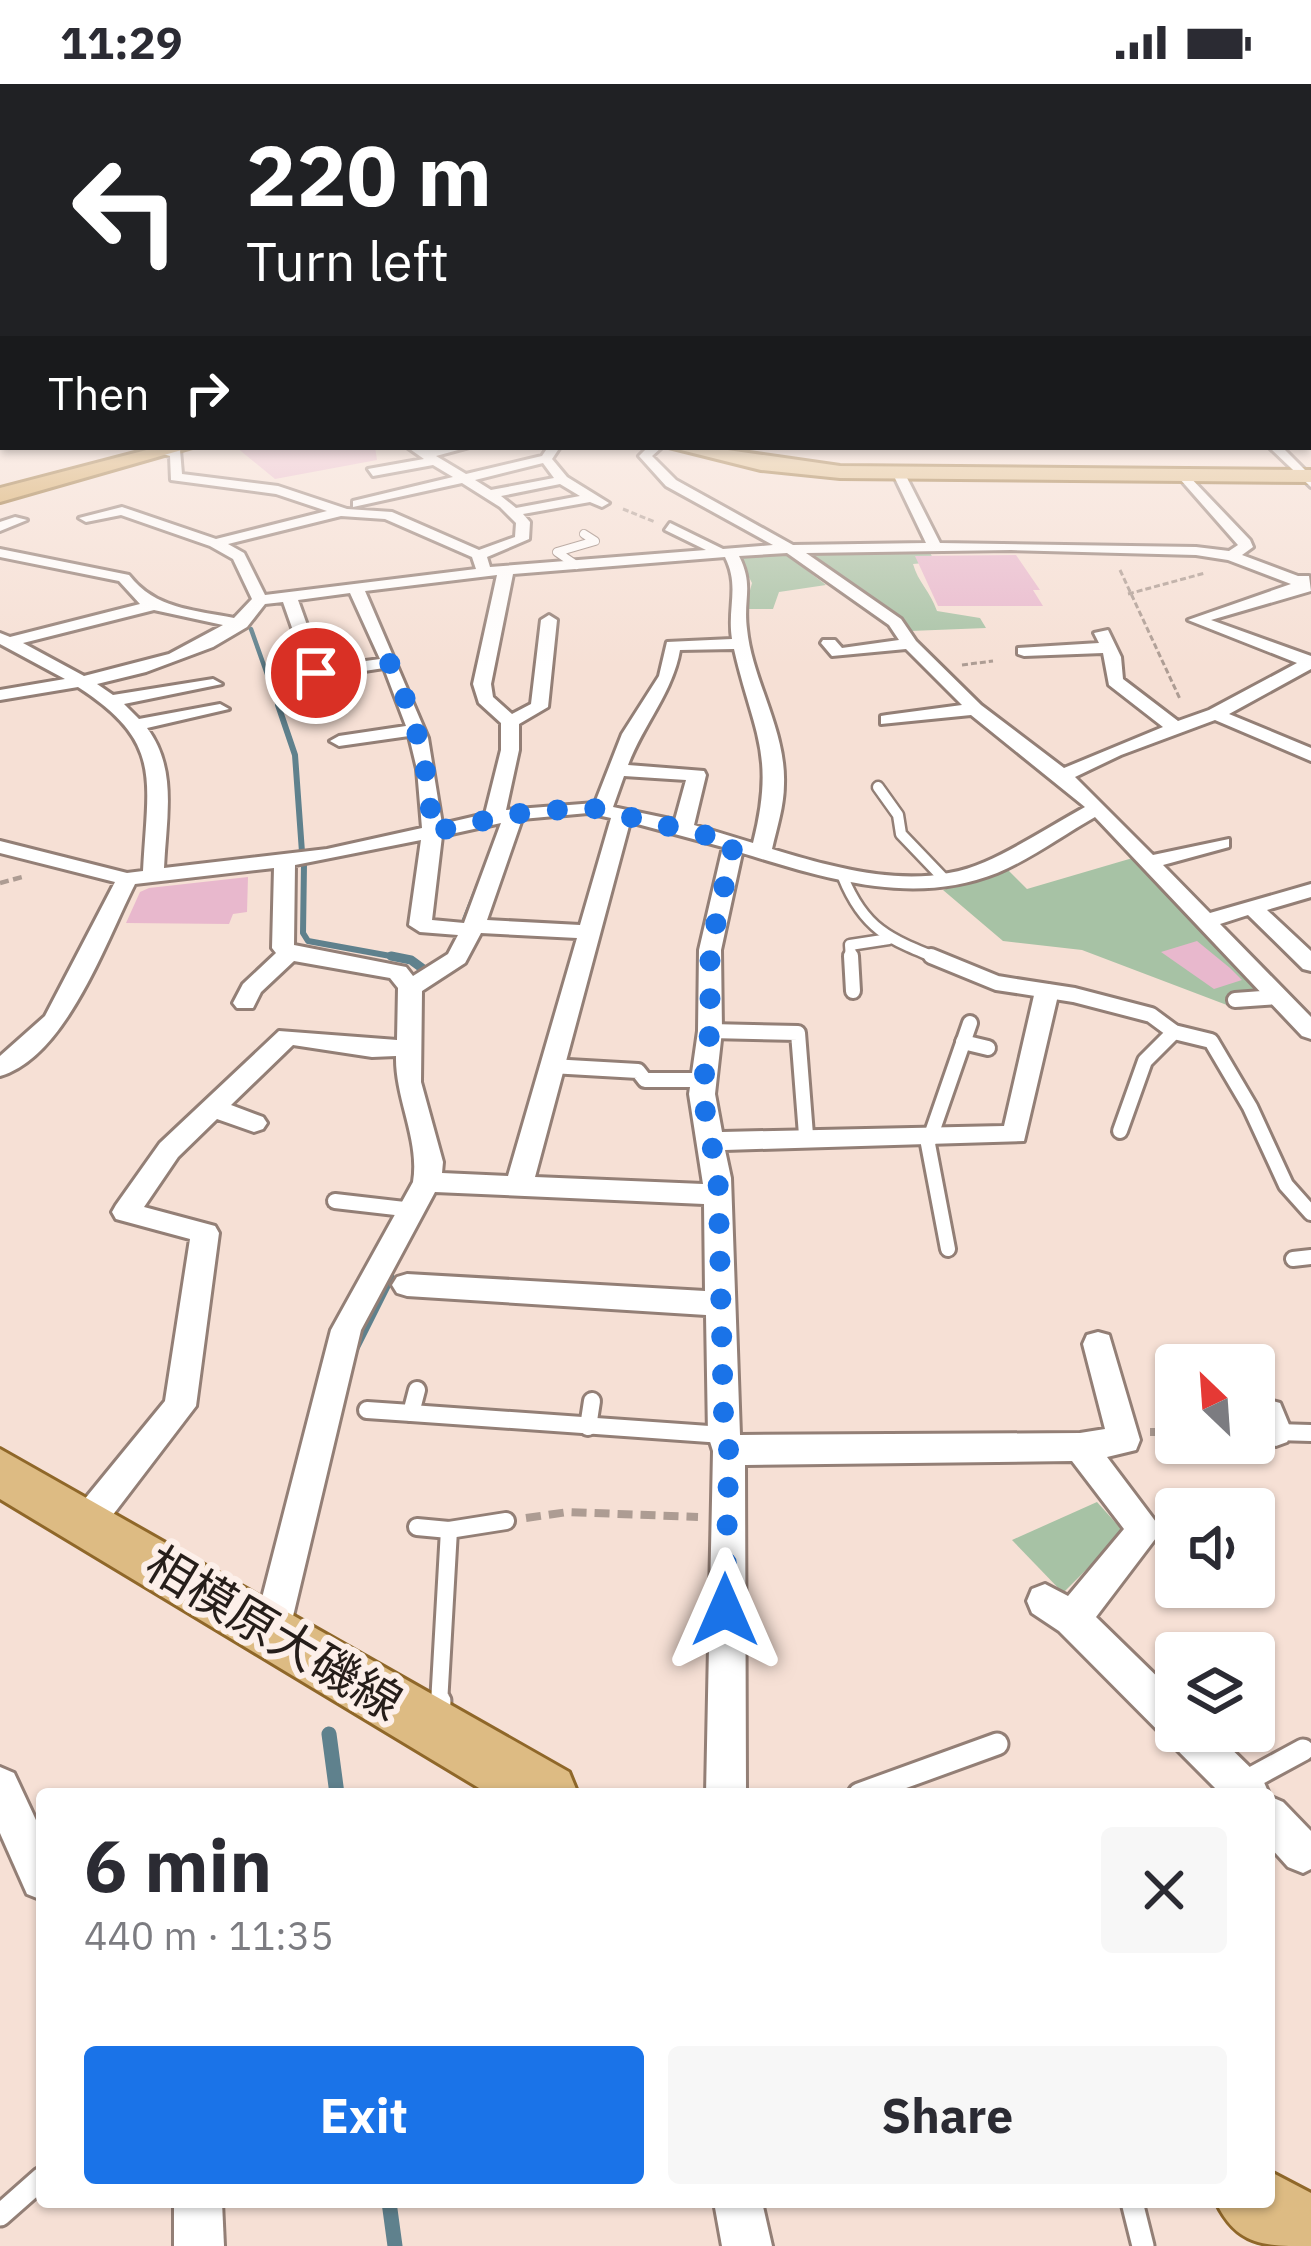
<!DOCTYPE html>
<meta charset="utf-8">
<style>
:root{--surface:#fff;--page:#f7f7f7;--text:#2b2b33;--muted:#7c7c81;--accent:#1a73e8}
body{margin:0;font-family:"IBM Plex Sans","Noto Sans JP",sans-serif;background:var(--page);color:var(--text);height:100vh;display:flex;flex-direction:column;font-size:45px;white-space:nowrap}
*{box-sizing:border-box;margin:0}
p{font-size:39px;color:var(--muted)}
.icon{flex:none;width:66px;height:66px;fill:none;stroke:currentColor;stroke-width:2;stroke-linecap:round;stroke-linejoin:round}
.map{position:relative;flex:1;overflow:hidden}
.details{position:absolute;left:36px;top:1704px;width:1239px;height:420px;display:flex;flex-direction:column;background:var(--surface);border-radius:12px;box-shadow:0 3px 9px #0004}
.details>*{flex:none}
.top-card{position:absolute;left:0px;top:0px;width:1311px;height:366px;box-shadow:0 3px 9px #0004;background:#202124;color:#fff;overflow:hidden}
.needle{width:78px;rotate:335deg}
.tools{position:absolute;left:1155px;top:1260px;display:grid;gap:24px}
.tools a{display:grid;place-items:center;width:120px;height:120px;border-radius:12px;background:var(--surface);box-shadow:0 3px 9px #0004;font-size:60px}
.pin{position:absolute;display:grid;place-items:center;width:102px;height:102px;color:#fff;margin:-51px;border:6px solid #fff;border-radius:50%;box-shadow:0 3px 12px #0007}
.me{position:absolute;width:132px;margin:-66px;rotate:0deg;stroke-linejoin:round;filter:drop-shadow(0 0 9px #0008)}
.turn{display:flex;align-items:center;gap:42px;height:252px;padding:0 48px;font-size:54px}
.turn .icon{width:156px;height:156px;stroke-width:2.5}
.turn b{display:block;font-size:84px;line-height:102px}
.then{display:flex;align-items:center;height:114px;padding:0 48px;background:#0003;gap:24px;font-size:45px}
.round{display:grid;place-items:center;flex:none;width:126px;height:126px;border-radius:12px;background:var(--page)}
.summary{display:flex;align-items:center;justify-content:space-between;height:204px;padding:0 48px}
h1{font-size:72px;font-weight:700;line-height:90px}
.action{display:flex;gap:24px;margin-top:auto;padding:24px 48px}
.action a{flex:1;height:138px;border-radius:12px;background:var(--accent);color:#fff;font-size:48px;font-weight:700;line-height:138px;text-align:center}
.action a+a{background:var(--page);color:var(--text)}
.status{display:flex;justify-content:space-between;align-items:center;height:84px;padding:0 60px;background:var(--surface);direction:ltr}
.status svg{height:33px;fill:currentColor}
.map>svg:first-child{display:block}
</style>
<div class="status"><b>11:29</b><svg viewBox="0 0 49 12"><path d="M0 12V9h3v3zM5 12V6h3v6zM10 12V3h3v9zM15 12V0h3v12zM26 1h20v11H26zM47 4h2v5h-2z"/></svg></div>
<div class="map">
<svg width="1311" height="2162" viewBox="0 0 1311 2162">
<rect width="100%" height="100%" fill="#f6e0d5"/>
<!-- green -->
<g fill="#a7c2a5">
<path d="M927 463 935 478 913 480C918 498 930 507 937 527L980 534 986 544 910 547 901 532 813 471Z"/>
<path d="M787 471 826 501 779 508 773 525H745L752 499 739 474Z"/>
<path d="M1136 773 1269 919 1240 926 1082 866 1003 857 943 806 1008 786 1027 805Z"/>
<path d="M1097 1418 1124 1448 1063 1509 1012 1456Z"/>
</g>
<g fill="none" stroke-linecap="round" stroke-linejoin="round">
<!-- stream-far4 -->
<path stroke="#5f818d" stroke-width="4.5" d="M251 545 279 624"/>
<!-- stream-far3 -->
<g stroke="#5f818d" stroke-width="6">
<path d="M278 621 295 671 302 768"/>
<path d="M304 780 303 849 308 857 407 875"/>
<path d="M464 838 479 800"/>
</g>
<!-- stream-far2 -->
<g stroke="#5f818d" stroke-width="9">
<path d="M391 872 411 876 426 887"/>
<path d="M387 1200 390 1193"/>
</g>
<!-- stream-far1 -->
<path stroke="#5f818d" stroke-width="10" d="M355 1263 388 1197"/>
<!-- stream -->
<g stroke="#5f818d" stroke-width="15">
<path d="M329 1650 337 1710"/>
<path d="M389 2118 395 2162"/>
</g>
</g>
<!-- building -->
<g fill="#e8b8cd">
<path d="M236 363H375L377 376 275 395Z"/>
<path d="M1016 471 1040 506H1033L1043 522H938L915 472Z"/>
<path d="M248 793 247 828 233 830 229 840 126 839 140 808 149 804Z"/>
<path d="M1197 857 1230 884 1242 896 1214 905 1161 868Z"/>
</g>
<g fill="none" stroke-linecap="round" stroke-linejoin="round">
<!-- service-far4 casing -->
<g stroke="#937f76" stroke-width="10">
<path id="service-far4" d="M576 481 557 468 595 457 584 450"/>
</g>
<!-- service-far3 casing -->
<g stroke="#937f76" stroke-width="15">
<g id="service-far3">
<path d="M878 703 898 731 901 750 946 797"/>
<path d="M843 793C864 845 889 855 939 875"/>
<path d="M851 875 850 861 889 855"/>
</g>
</g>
<!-- service-far2 casing -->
<g stroke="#937f76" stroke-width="20">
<g id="service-far2">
<path d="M851 872 853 907"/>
<path d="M931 872 997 899 1074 911 1151 931 1174 948 1211 957 1250 1023 1286 1101 1311 1129"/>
<path d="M1235 916 1277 913"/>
<path d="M710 947 798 949 806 1051"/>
<path d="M963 958 988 964"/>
<path d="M551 982 638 987 645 996H703"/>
<path d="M1120 1047 1145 977 1174 948"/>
<path d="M335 1117 413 1126"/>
<path d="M948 1165 928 1060 970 939"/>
<path d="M1293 1175 1311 1173"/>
</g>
</g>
<!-- service-far1 casing -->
<g stroke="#937f76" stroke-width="22">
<g id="service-far1">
<path d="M417 1306 411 1329 723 1351"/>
<path d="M367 1326 411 1329"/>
<path d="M588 1343 592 1317"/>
<path d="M1276 1348 1311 1349"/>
<path d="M417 1443 449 1446"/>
<path d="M439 1620 449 1446 506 1437"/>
</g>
</g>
<!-- service casing -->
<g stroke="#937f76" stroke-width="27">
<g id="service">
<path d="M439 1629 440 1617"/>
<path d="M1244 1698 1303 1666"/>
<path d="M859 1710 997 1660"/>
<path d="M1132 2118 1143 2162"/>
<path d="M0 2131 42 2094"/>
</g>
</g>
<!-- minor casing -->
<g stroke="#937f76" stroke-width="6">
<g id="minor">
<rect x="0" y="287" width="3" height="6"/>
<rect x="1308" y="300" width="3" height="6"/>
<rect x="1308" y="329" width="3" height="6"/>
<path d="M0 341 3 342V350L0 349Z"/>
<path d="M138 363 180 366 182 390 278 402 347 425 392 428 479 466 515 453 516 439 500 423 462 399 353 423V417L453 393 433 381 373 392 368 385 424 375 407 363H469L436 372 466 390 542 372 548 363H560L552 375 567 393 609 419 602 423 590 418 523 430 530 438 529 455 487 473 490 483 706 466 665 446 670 439 723 465 773 461 666 402 639 372 648 363H662L652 372 676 396 793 461 926 459 893 390 899 386 905 390 940 459 1196 463 1229 467 1238 461 1180 395 1185 388 1250 456 1253 463 1242 471 1298 492H1309L1311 507 1211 536 1311 572V585L1229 630 1311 664V677L1215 636 1121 671 1075 693 1153 771 1229 755V763L1163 781 1210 829 1311 800V813L1267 826 1311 867V887L1303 885 1248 831 1220 840 1311 933V955L1302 952 1095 733C1063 751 1031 775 997 789 912 823 825 794 742 769L721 866 722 947 715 1010 722 1048 1004 1042 1035 907 1047 900 1055 902 1059 907 1024 1057 725 1066 731 1094 740 1351 1080 1349 1105 1345 1083 1260 1087 1251 1098 1248 1109 1251 1140 1356 1136 1366 1107 1373 1162 1446 1096 1533 1176 1611V1647H1213L1263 1696 1269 1710H1221L1059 1547 1032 1529 1027 1517 1032 1505 1045 1500 1068 1512 1124 1445 1072 1377 745 1381 746 1710H706L713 1367 708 1351 706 1231 407 1212 397 1209 392 1201 397 1193 407 1190 705 1207 704 1120 435 1108 361 1246 289 1549 284 1561 271 1567 258 1561 253 1549 331 1246 413 1098C420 1056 395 1015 396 972L372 973 293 961 231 1021 263 1033 267 1039 263 1045 254 1048 217 1035 178 1073 144 1123 215 1142 219 1149 196 1322 99 1449 87 1453 75 1449 70 1438 75 1427 165 1317 190 1155 116 1135 112 1128 116 1121 160 1059 279 947 397 956 398 904 390 894 294 877 261 908 253 924H237L233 919 243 900 276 869 272 864 274 784 135 800C106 857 66 973 0 992V972L45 932 115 798 0 769V757L127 789 143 787C148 693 163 658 78 603L0 616V606L65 595 0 560V549L10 553 140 520 119 497 0 473V465L129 491C155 525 194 526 234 534L252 515 233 475 210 462 121 431 86 438 79 434 122 423 216 455 327 427 276 410 171 396 170 372ZM543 379 554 394 491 406 475 396ZM560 400 580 412 516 424 501 412ZM341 432 385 435 472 473 476 485 265 511 244 469 228 460ZM1011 466 1196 471 1228 476 1291 500 1188 536 1297 579 1209 626 1178 637 1123 595 1121 573 1108 546 1094 549 1099 559 1018 564V570L1024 572 1103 569 1109 601 1163 643 1064 684 981 621 916 557 901 535 806 469ZM787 469 889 541 899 556 842 564 835 556H823L821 559 832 572 906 565 962 621 887 631 881 632V640L971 631 1085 723C1052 741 1019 763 985 778 917 808 839 785 772 765 777 743 784 722 784 700 786 646 752 596 747 545 743 514 754 502 739 472ZM725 473C740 503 727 523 732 555L667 558 659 592 622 650 595 719 506 726 519 666V640L548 623 557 536 549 531 541 536 531 620 512 630 493 613 491 600 513 490ZM497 491 473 600 479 619 501 639V666L485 730 442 740 428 654 365 507ZM350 509 380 575 322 583 298 516ZM283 518 322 629 337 625 325 593 384 584 406 642 339 652 330 657 339 662 409 652 417 685 422 744 327 765 164 784C166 736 178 685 147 644L229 625 220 620 139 635 124 620 222 600 213 595 113 611 97 600 146 588 213 563 247 543 265 520ZM154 526 223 541 169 570 84 592 23 559ZM734 565C753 648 776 669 753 759L694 741 706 691 704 687 628 681C643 641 673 608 680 566ZM624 692 686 696 675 736 613 723ZM588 729 611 734 580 841 487 836 522 735ZM630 738 723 763 699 866 698 947 689 1010 703 1100 535 1093ZM501 739 464 839 432 836 442 752ZM421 756 409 841 420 848 458 851 448 870 413 892 406 883 294 861 295 781ZM481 849 577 854 508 1092 442 1089 443 1078 421 998 422 907 465 879Z"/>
<path d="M1269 363H1282L1311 392V403Z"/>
<path d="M15 433 27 436 0 447V438Z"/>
<path d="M1269 1316 1280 1319 1292 1348 1287 1358 1276 1362 1265 1358 1254 1332 1258 1319Z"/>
<path d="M0 1683 14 1689 42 1749V1816L27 1810 0 1749Z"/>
<path d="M1269 1712 1283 1718 1311 1747V1785L1303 1789 1288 1783 1269 1762Z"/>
<path d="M174 2118H222L224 2162H174Z"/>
<path d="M714 2118H762L772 2162H722Z"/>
</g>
</g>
<!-- primary casing -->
<g stroke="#8f6729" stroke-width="6">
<g id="primary">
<path d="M669 363H707L840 382 1311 386V398L840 394 761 386Z"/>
<path d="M0 1365 569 1688 578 1710H489L0 1415Z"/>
<path d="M1269 2087 1311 2109V2162C1263 2162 1237 2162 1216 2118H1269Z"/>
</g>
</g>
<!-- trunk casing -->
<g stroke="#8f6729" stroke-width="6">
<path id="trunk" d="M158 363H192L0 418V404Z"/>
</g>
<!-- path-far2 -->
<g stroke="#ad9c93" stroke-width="3" stroke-dasharray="6 3" stroke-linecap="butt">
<path d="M623 425 655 438"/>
<path d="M1120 486 1180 615"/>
<path d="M1128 510 1205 489"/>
<path d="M962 581 993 577"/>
</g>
<!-- path-far1 -->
<path stroke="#ad9c93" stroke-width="4.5" stroke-dasharray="9 4.5" stroke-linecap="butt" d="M0 799 26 792"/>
<!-- path -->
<g stroke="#ad9c93" stroke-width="8" stroke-dasharray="15 8" stroke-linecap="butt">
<path d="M1150 1348H1176"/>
<path d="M526 1434 568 1428 698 1433"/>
</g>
<!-- service-far4 -->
<use href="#service-far4" stroke="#fff" stroke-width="8"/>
<!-- service-far3 -->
<use href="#service-far3" stroke="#fff" stroke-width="10"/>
<!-- service-far2 -->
<use href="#service-far2" stroke="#fff" stroke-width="14"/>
<!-- service-far1 -->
<use href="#service-far1" stroke="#fff" stroke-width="16"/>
<!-- service -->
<use href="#service" stroke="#fff" stroke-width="21"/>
<!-- minor -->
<use href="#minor" fill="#fff" fill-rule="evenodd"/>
<!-- primary -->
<use href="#primary" fill="#ddbb83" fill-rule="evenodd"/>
<!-- trunk -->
<use href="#trunk" fill="#d2a45a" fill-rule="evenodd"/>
</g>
<!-- sky -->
<linearGradient id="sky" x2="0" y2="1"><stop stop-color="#7bb1d7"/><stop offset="0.48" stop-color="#fbf1ec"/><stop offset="1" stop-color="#fbf1ec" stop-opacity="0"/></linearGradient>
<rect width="1311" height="582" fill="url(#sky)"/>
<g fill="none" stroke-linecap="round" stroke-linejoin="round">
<!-- route -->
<path stroke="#1a73e8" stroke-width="21" stroke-dasharray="0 37.8" d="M316 589 389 578C417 634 429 687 432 748L514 730 588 723 734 758 710 866V946L702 1010 718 1094 724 1351 729 1367 725 1526"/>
</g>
<g text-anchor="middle" stroke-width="12" stroke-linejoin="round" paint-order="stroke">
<!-- near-street labels -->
<g font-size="48" fill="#261e1a" stroke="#fcefe9">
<text transform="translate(274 1549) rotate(31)" y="17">相模原大磯線</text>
</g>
</g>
</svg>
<div class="tools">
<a><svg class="needle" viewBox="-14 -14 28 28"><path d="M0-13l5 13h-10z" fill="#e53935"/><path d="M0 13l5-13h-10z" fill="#7c7c81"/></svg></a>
<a><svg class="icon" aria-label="sound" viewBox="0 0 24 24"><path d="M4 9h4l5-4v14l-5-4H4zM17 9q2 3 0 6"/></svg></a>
<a><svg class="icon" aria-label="layers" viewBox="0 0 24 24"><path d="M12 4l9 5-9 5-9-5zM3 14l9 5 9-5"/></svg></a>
</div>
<div class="pin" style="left:316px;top:589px;background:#d93025"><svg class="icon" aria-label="arrive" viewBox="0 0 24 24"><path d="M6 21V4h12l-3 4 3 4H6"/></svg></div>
<svg class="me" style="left:725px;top:1526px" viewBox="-20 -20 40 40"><path d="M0-17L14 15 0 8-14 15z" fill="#1a73e8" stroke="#fff" stroke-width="4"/></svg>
<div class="top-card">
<div class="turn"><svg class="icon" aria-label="left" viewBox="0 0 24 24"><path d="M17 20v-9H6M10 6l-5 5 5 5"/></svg><div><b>220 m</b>Turn left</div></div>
<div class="then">Then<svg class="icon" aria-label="right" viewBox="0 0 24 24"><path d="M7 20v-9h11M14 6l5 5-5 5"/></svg></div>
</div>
<section class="details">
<div class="summary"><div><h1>6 min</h1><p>440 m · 11:35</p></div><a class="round"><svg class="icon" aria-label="close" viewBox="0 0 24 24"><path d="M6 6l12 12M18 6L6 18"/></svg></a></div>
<div class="action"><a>Exit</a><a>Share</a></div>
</section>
</div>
